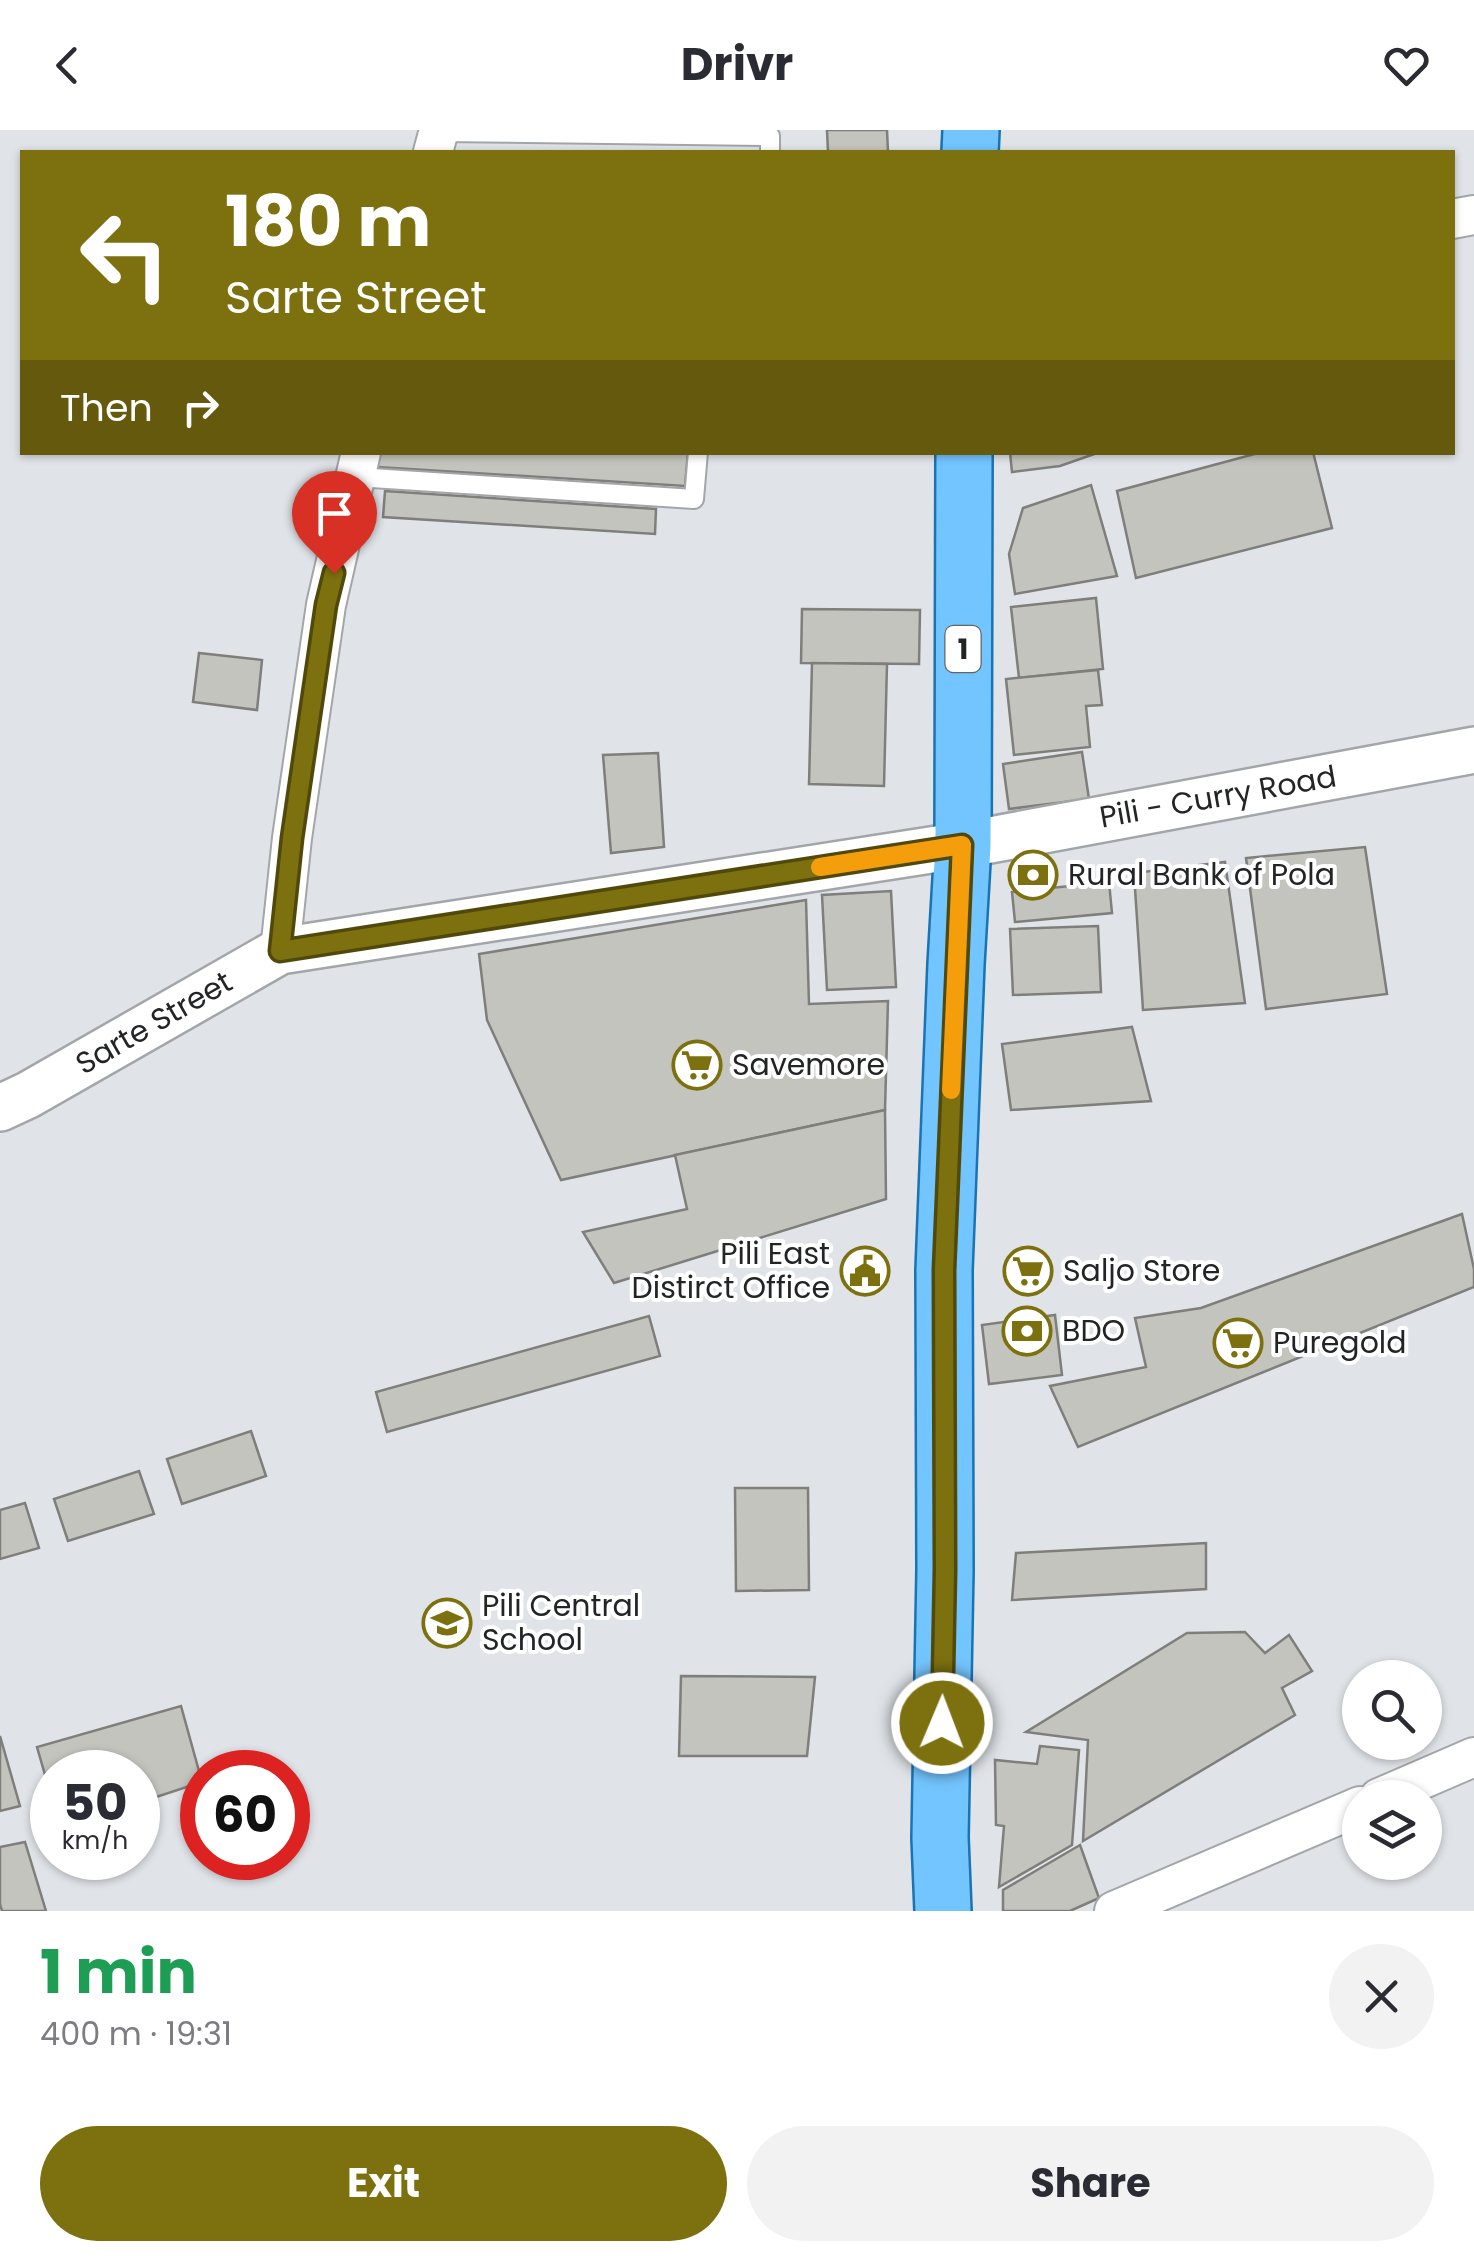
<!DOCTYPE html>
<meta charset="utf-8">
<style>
:root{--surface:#fff;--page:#f2f2f3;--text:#2b2b33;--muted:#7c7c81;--accent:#7d700f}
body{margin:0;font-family:Poppins,sans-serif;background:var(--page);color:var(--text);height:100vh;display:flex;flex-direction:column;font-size:38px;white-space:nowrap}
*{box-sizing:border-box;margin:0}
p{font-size:32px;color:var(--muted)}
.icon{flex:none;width:55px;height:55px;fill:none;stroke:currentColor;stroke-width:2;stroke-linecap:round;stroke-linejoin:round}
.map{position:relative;height:1781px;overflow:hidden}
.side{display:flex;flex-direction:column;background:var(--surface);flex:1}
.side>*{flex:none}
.hud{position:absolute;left:20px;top:20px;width:1435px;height:305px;border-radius:0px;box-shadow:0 2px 8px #0004;background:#7d700f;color:#fff;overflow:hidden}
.buttons{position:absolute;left:1342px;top:1530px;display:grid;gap:20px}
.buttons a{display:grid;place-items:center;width:100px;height:100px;border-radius:50%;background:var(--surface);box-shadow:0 2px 8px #0004;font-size:50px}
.speed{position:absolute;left:30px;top:1620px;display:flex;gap:20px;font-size:50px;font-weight:700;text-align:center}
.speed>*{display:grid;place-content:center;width:130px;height:130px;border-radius:50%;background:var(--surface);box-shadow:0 2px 8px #0004;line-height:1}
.speed small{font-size:25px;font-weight:400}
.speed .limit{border:15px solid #d22;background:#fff;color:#111}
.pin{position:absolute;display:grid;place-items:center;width:85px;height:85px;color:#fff;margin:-102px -42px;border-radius:50% 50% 50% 0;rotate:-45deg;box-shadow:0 0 10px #0007}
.pin .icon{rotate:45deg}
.me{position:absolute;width:110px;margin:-55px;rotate:1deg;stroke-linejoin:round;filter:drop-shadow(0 0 8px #0008)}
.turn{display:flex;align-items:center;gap:35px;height:210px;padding:0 40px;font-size:45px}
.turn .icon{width:130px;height:130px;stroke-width:2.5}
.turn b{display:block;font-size:70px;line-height:85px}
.then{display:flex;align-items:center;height:95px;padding:0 40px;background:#0003;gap:20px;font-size:38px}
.round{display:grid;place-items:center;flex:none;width:105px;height:105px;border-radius:52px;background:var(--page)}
.head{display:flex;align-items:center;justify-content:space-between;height:170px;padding:0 40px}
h1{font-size:60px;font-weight:700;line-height:75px;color:#1e9e55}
.cta{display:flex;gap:20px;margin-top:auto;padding:20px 40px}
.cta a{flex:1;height:115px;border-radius:60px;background:var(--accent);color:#fff;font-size:40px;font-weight:700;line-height:115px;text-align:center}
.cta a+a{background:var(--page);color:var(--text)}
header{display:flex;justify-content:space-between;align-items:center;height:130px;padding:0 40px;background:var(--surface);font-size:45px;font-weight:700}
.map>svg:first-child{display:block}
</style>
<header><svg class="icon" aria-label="back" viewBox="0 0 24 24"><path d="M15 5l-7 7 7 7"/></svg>Drivr<svg class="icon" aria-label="heart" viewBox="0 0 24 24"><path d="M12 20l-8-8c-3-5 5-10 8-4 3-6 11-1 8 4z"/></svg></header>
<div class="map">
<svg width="1474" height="1781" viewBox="0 0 1474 1781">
<rect width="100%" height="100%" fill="#e0e4e8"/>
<!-- building -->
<g fill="#c4c4bf" stroke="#7f7e7a" stroke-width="2.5">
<path d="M827 0H887L888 22H828Z"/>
<path d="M381 322H688L685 356 377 337Z"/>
<path d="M1010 322H1100L1060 336 1012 342Z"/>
<path d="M1262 322H1313L1332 398 1136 448 1117 361Z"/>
<path d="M1091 355 1117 446 1015 464 1009 424 1023 378Z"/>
<path d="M385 361 656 379 655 404 383 387Z"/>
<path d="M1096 468 1103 539 1019 548 1011 477Z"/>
<path d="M802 479 920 480 919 534 801 533Z"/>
<path d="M199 523 262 530 257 580 193 572Z"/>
<path d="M812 533 887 534 884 656 809 654Z"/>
<path d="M1098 540 1102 575 1086 576 1090 617 1014 625 1006 549Z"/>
<path d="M1082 622 1089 669 1009 679 1003 634Z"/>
<path d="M658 623 664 717 611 723 603 625Z"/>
<path d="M1365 717 1387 864 1266 879 1246 728Z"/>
<path d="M1225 732 1245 873 1143 880 1134 743Z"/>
<path d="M1109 752 1112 783 1015 792 1012 762Z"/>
<path d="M891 761 896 857 827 860 822 765Z"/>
<path d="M806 770 809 874 888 871 885 980 561 1050 487 890 479 824Z"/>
<path d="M1098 796 1101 862 1013 865 1010 799Z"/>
<path d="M1132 897 1151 971 1011 980 1002 914Z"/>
<path d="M885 980 886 1069 614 1153 583 1102 687 1079 675 1025Z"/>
<path d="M1462 1084 1474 1139V1157L1078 1317 1050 1256 1146 1237 1135 1188 1201 1178Z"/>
<path d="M1055 1185 1062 1245 989 1254 982 1195Z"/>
<path d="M649 1186 660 1226 387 1302 376 1262Z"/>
<path d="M251 1301 266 1346 182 1374 167 1329Z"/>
<path d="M139 1341 154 1384 68 1411 54 1369Z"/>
<path d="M735 1358H808L809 1460 736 1461Z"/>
<path d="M25 1373 39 1418 0 1429V1380Z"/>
<path d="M1206 1413V1459L1012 1470 1016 1423Z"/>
<path d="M1245 1502 1265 1523 1289 1505 1312 1541 1282 1558 1295 1585 1083 1711 1088 1610 1026 1602 1187 1503Z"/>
<path d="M681 1546 815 1547 807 1626H679Z"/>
<path d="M181 1576 202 1652 138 1673V1642H52V1669L37 1617Z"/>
<path d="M0 1606 20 1676 0 1681Z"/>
<path d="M1040 1616 1079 1620 1072 1715 999 1757 1004 1696 996 1695 995 1630 1037 1634Z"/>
<path d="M25 1712 46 1781H2L0 1774V1717Z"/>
<path d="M1080 1715 1099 1768 1070 1781H1003V1760Z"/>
</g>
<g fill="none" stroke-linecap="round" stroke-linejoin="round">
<!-- service casing -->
<g stroke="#a3a6a9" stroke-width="22">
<g id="service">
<path d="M438 2 770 6V22"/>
<path d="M356 347 694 369 698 322"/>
</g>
</g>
<!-- minor casing -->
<g stroke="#a3a6a9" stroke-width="42">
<g id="minor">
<path d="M433 22 439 0"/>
<path d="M1452 89 1474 85"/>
<path d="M280 821 292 708 326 475 361 322"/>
<path d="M1379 1668 1474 1627"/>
<path d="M1114 1781 1360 1676"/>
</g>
</g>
<!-- tertiary casing -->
<g stroke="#a3a6a9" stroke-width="50">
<path id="tertiary" d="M0 978 28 965 280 821 963 715 1474 620"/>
</g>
<!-- primary casing -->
<g stroke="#1a74b3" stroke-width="60">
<g id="primary">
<path d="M970 22 971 0"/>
<path d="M943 1781 940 1708 945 1440 944 1140 956 834 963 715 964 322"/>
</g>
</g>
<!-- service -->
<use href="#service" stroke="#fff" stroke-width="18"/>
<!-- minor -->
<use href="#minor" stroke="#fff" stroke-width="38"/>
<!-- tertiary -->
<use href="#tertiary" stroke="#fff" stroke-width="45"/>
<!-- primary -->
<use href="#primary" stroke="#73c5ff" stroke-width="55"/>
</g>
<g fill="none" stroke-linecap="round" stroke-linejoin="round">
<!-- route casing -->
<g stroke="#51490a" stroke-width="25">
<path id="route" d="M334 443 326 475 292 708 280 821 962 715 944 1140 945 1440 942 1593"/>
</g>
<!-- route -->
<use href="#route" stroke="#7d700f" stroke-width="18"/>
<!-- slow -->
<path stroke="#f59e0b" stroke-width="18" d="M820 737 962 715 951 960"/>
</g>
<!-- icons -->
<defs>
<g id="bank-ring" transform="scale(2.5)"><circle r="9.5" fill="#fff" stroke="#7d700f" stroke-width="1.5"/><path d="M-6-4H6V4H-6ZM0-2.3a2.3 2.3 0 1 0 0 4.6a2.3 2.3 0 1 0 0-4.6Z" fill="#7d700f"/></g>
<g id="supermarket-ring" transform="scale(2.5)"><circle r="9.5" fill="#fff" stroke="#7d700f" stroke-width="1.5"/><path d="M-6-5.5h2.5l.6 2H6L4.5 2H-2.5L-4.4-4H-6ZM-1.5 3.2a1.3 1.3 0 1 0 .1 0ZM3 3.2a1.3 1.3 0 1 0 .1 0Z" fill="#7d700f"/></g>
<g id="civic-ring" transform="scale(2.5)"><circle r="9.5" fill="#fff" stroke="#7d700f" stroke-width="1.5"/><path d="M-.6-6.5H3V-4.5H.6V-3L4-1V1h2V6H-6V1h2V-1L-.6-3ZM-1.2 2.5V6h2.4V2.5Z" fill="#7d700f"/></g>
<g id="school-ring" transform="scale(2.5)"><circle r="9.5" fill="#fff" stroke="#7d700f" stroke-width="1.5"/><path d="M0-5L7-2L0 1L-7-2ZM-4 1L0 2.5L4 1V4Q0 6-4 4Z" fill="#7d700f"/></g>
</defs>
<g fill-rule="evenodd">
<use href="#bank-ring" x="1033" y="745"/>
<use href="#supermarket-ring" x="697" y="935"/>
<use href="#civic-ring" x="865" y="1141"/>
<use href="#supermarket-ring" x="1028" y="1141"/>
<use href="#bank-ring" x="1027" y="1201"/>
<use href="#supermarket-ring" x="1238" y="1213"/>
<use href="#school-ring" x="447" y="1493"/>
</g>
<g text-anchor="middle" stroke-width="8" stroke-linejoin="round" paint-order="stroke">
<!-- shield labels -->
<rect fill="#fff" stroke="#656666" stroke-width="2.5" x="945.5" y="496" width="35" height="46" rx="8"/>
<g font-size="28" font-weight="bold" fill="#232425">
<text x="963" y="529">1</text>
</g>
<!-- street labels -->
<g font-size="30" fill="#232425" stroke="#fff">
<text transform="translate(1218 667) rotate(-10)" y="10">Pili - Curry Road</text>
<text transform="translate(154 893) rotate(-30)" y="10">Sarte Street</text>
</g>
<!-- poi labels -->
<g font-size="30" fill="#232425" stroke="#fff" text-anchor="start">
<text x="1068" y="755">Rural Bank of Pola</text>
<text x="732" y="945">Savemore</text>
<text x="830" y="1134" text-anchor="end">Pili East<tspan x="830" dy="34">Distirct Office</tspan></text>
<text x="1063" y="1151">Saljo Store</text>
<text x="1062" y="1211">BDO</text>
<text x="1273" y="1223">Puregold</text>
<text x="482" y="1486">Pili Central<tspan x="482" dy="34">School</tspan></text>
</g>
</g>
</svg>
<div class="buttons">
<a><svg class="icon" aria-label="search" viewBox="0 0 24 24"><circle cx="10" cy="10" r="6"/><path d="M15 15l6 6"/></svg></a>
<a><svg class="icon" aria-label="layers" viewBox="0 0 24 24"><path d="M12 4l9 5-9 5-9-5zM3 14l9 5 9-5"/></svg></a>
</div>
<div class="speed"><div>50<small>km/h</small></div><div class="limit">60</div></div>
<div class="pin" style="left:334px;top:443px;background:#d93025"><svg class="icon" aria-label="arrive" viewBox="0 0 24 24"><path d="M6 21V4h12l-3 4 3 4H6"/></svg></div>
<svg class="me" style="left:942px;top:1593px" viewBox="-20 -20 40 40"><circle r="17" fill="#7d700f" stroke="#fff" stroke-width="3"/><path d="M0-11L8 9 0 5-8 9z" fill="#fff"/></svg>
<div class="hud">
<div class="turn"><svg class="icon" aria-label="left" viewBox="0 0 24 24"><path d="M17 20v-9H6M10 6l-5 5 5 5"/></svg><div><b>180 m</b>Sarte Street</div></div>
<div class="then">Then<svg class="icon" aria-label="right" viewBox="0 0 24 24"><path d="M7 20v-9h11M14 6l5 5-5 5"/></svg></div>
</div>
</div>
<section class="side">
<div class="head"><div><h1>1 min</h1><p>400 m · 19:31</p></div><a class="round"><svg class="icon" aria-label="close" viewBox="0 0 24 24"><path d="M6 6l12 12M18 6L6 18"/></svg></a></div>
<div class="cta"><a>Exit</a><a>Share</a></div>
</section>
